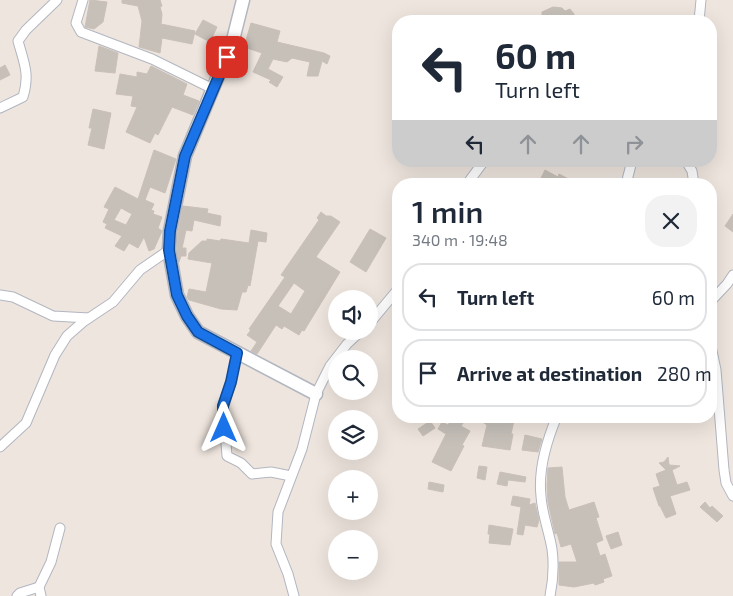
<!DOCTYPE html>
<meta charset="utf-8">
<style>
:root{--surface:#fff;--page:#f2f2f3;--text:#1f2937;--muted:#747a83;--line:#e0e1e3}
body{margin:0;font-family:"Exo 2",sans-serif;background:var(--page);color:var(--text);height:100vh;display:flex;flex-direction:column;font-size:19px;white-space:nowrap}
*{box-sizing:border-box;margin:0}
p{font-size:16px;color:var(--muted)}
.icon{flex:none;width:28px;height:28px;fill:none;stroke:currentColor;stroke-width:2;stroke-linecap:round;stroke-linejoin:round}
.map{position:relative;flex:1;overflow:hidden}
.details{position:absolute;left:392px;top:178px;width:325px;height:245px;display:flex;flex-direction:column;background:var(--surface);border-radius:20px;box-shadow:0 5px 20px #0002}
.details>*{flex:none}
.hud{position:absolute;left:392px;top:15px;width:325px;height:152px;border-radius:20px;box-shadow:0 5px 20px #0002;background:#fff;color:var(--text);overflow:hidden}
.buttons{position:absolute;left:328px;top:290px;display:grid;gap:10px}
.buttons a{display:grid;place-items:center;width:50px;height:50px;border-radius:50%;background:var(--surface);box-shadow:0 5px 20px #0002;font-size:25px}
.pin{position:absolute;display:grid;place-items:center;width:42px;height:42px;color:#fff;margin:-21px;border-radius:10px;box-shadow:0 2px 8px #0006}
.me{position:absolute;width:55px;margin:-28px;rotate:0deg;stroke-linejoin:round;filter:drop-shadow(0 0 4px #0008)}
.turn{display:flex;align-items:center;gap:18px;height:105px;padding:0 20px;font-size:22px}
.turn .icon{width:65px;height:65px;stroke-width:2.5}
.turn b{display:block;font-size:35px;line-height:42px}
.lanes{display:flex;align-items:center;height:48px;padding:0 20px;background:#0003;justify-content:center;gap:25px;direction:ltr}
.lanes .off{opacity:.35}
.round{display:grid;place-items:center;flex:none;width:52px;height:52px;border-radius:20px;background:var(--page)}
.overview{display:flex;align-items:center;justify-content:space-between;height:85px;padding:0 20px}
h1{font-size:30px;font-weight:600;line-height:38px}
ul{padding:0;list-style:none}
li{display:flex;align-items:center;gap:15px;height:68px;margin:0 10px 8px;padding:0 10px;border:2px solid var(--line);border-radius:20px}
li div{flex:1}
li b{display:block;font-size:19px}
li em{font-style:normal}
.map>svg:first-child{display:block}
</style>
<div class="map">
<svg width="733" height="596" viewBox="0 0 733 596">
<rect width="100%" height="100%" fill="#eee5de"/>
<!-- building -->
<g fill="#c6c0b9" stroke="#cac0b7" fill-rule="evenodd">
<path d="M90 0 107 2 103 22 94 29 85 27Z"/>
<path d="M122 0H160L162 6 160 7 162 14 161 24 195 31 192 44 162 38 160 53 139 47 142 21 138 6 122 3Z"/>
<path d="M553 7 562 8 565 11 570 9 574 14V21H547L542 17V12Z"/>
<path d="M203 20 217 27 210 42 195 34Z"/>
<path d="M251 23 280 31 277 42 324 53 330 56 327 64 322 61 318 76H307L310 62 292 58 287 62 273 59 268 69 283 77 277 87 269 82 271 80 253 72 262 53 244 47Z"/>
<path d="M99 46 118 53 115 73 95 71Z"/>
<path d="M5 65 10 75 0 80V68Z"/>
<path d="M151 66 187 84 183 95 199 101 193 115 172 107 158 135 155 133 150 143 126 132 137 107 131 106 133 96 116 94 120 74 137 77V72L147 74Z"/>
<path d="M93 109 111 113 104 149 88 145 92 128H89Z"/>
<path d="M154 150 176 159 165 193 150 187 145 200 154 204 151 210 154 211 153 214 162 217 158 228 162 231 154 249 149 251 144 237 138 248 129 243 124 251 115 246 122 236 105 228 107 224 103 222 109 209 104 207 115 187 138 199ZM121 208 132 214 126 225 114 220Z"/>
<path d="M545 170 558 177 559 174 578 184H538Z"/>
<path d="M183 206 208 209 207 213 221 216 220 226 194 220 192 231 186 230 182 248H186V256H181L179 262 177 250 178 232Z"/>
<path d="M321 212 326 216H331L340 222 316 257 340 272 304 331 302 330 299 335 284 326 282 329 276 325 257 354 251 351 257 342 247 335 251 330 249 329 285 277 281 275 319 220 317 218ZM294 283 305 291 291 314 278 306Z"/>
<path d="M733 214V232L725 226Z"/>
<path d="M370 229 386 238 366 272 350 262Z"/>
<path d="M251 230 267 233 266 242 258 241 250 286 248 285 246 292H242L237 310 221 309 189 300 187 297 189 289 206 292 212 263 188 259 189 253 202 241H207V239L220 241 221 239 249 243Z"/>
<path d="M454 416H468L461 426 470 431 462 445 464 446 451 471 432 462 446 434 438 429 442 422 448 425Z"/>
<path d="M484 416H515L511 434H513L510 450 482 446 487 425 481 421Z"/>
<path d="M430 421 435 428 423 436 418 429Z"/>
<path d="M525 435 542 439 538 452 522 450Z"/>
<path d="M668 457 669 465 680 466 672 470 677 485 687 482 690 490 670 496 676 514 666 518 660 506H659L653 488 660 486 656 474 666 470 659 463 664 462Z"/>
<path d="M479 466 487 467 485 480 477 478Z"/>
<path d="M562 467 565 497 569 510 594 502 599 517 596 518 603 540 596 543 600 556 605 554 612 576 603 579 604 582 595 585 594 583 574 587 559 585V562H577L571 544 561 547 557 533 555 534 548 502 547 486 548 468Z"/>
<path d="M500 472 526 477 525 482 508 480 507 486 497 484Z"/>
<path d="M429 482 444 485 443 492 428 489Z"/>
<path d="M513 496 530 499 529 505 535 503 539 520 537 527 525 525 523 535 517 534 521 507 511 505Z"/>
<path d="M705 502 710 508 712 506 723 516 717 522 700 507Z"/>
<path d="M489 525 513 529 510 545 489 543 490 534H488Z"/>
<path d="M618 532 622 545 611 549 606 536Z"/>
</g>
<g fill="none" stroke-linecap="round" stroke-linejoin="round">
<!-- street casing -->
<g stroke="#b2b6c0" stroke-width="11">
<g id="street">
<path d="M83 0 76 23 81 32 152 59 213 89"/>
<path d="M699 21 701 0"/>
<path d="M0 108 23 97C30 74 24 63 18 41L26 30 57 0"/>
<path d="M686 161 692 171 694 184"/>
<path d="M467 184 484 161"/>
<path d="M626 184 632 161"/>
<path d="M0 295 13 297 53 316 89 318"/>
<path d="M711 301 727 284 733 275"/>
<path d="M369 324 399 288"/>
<path d="M711 346 716 370 724 470 726 483 733 496"/>
<path d="M237 353 231 382 223 405 227 456 241 463 252 474 271 472 291 476"/>
<path d="M0 447 26 423 55 355 67 336 83 322 113 302 140 270 169 250"/>
<path d="M17 596 20 593 39 587"/>
<path d="M41 596 39 587 51 562 60 528"/>
<path d="M294 596 288 574 276 544 278 512 302 449 316 394 330 366 347 344 361 331"/>
<path d="M550 596C553 581 554 564 552 549 549 531 542 514 541 496 538 470 547 440 557 416"/>
</g>
</g>
<!-- secondary casing -->
<g stroke="#b2b6c0" stroke-width="15">
<path id="secondary" d="M243 0 233 40 185 156 170 231 169 250 177 295 187 316 198 332 316 394"/>
</g>
<!-- street -->
<use href="#street" stroke="#fff" stroke-width="9"/>
<!-- secondary -->
<use href="#secondary" stroke="#fff" stroke-width="12"/>
</g>
<g fill="none" stroke-linecap="round" stroke-linejoin="round">
<!-- route casing -->
<g stroke="#114b97" stroke-width="12">
<path id="route" d="M224 428 223 406 231 382 237 353 198 332 187 316 177 295 169 250 170 231 185 156 227 57"/>
</g>
<!-- route -->
<use href="#route" stroke="#1a73e8" stroke-width="9"/>
</g>
</svg>
<div class="buttons">
<a><svg class="icon" aria-label="sound" viewBox="0 0 24 24"><path d="M4 9h4l5-4v14l-5-4H4zM17 9q2 3 0 6"/></svg></a>
<a><svg class="icon" aria-label="search" viewBox="0 0 24 24"><circle cx="10" cy="10" r="6"/><path d="M15 15l6 6"/></svg></a>
<a><svg class="icon" aria-label="layers" viewBox="0 0 24 24"><path d="M12 4l9 5-9 5-9-5zM3 14l9 5 9-5"/></svg></a>
<a>+</a>
<a>−</a>
</div>
<div class="pin" style="left:227px;top:57px;background:#d93025"><svg class="icon" aria-label="arrive" viewBox="0 0 24 24"><path d="M6 21V4h12l-3 4 3 4H6"/></svg></div>
<svg class="me" style="left:224px;top:428px" viewBox="-20 -20 40 40"><path d="M0-17L14 15 0 8-14 15z" fill="#1a73e8" stroke="#fff" stroke-width="4"/></svg>
<div class="hud">
<div class="turn"><svg class="icon" aria-label="left" viewBox="0 0 24 24"><path d="M17 20v-9H6M10 6l-5 5 5 5"/></svg><div><b>60 m</b>Turn left</div></div>
<div class="lanes"><svg class="icon" aria-label="left" viewBox="0 0 24 24"><path d="M17 20v-9H6M10 6l-5 5 5 5"/></svg><svg class="icon off" aria-label="ahead" viewBox="0 0 24 24"><path d="M12 20V5M6 11l6-6 6 6"/></svg><svg class="icon off" aria-label="ahead" viewBox="0 0 24 24"><path d="M12 20V5M6 11l6-6 6 6"/></svg><svg class="icon off" aria-label="right" viewBox="0 0 24 24"><path d="M7 20v-9h11M14 6l5 5-5 5"/></svg></div>
</div>
<section class="details">
<div class="overview"><div><h1>1 min</h1><p>340 m · 19:48</p></div><a class="round"><svg class="icon" aria-label="close" viewBox="0 0 24 24"><path d="M6 6l12 12M18 6L6 18"/></svg></a></div>
<ul>
<li><svg class="icon" aria-label="left" viewBox="0 0 24 24"><path d="M17 20v-9H6M10 6l-5 5 5 5"/></svg><div><b>Turn left</b></div><em>60 m</em></li>
<li><svg class="icon" aria-label="arrive" viewBox="0 0 24 24"><path d="M6 21V4h12l-3 4 3 4H6"/></svg><div><b>Arrive at destination</b></div><em>280 m</em></li>
</ul>
</section>
</div>
